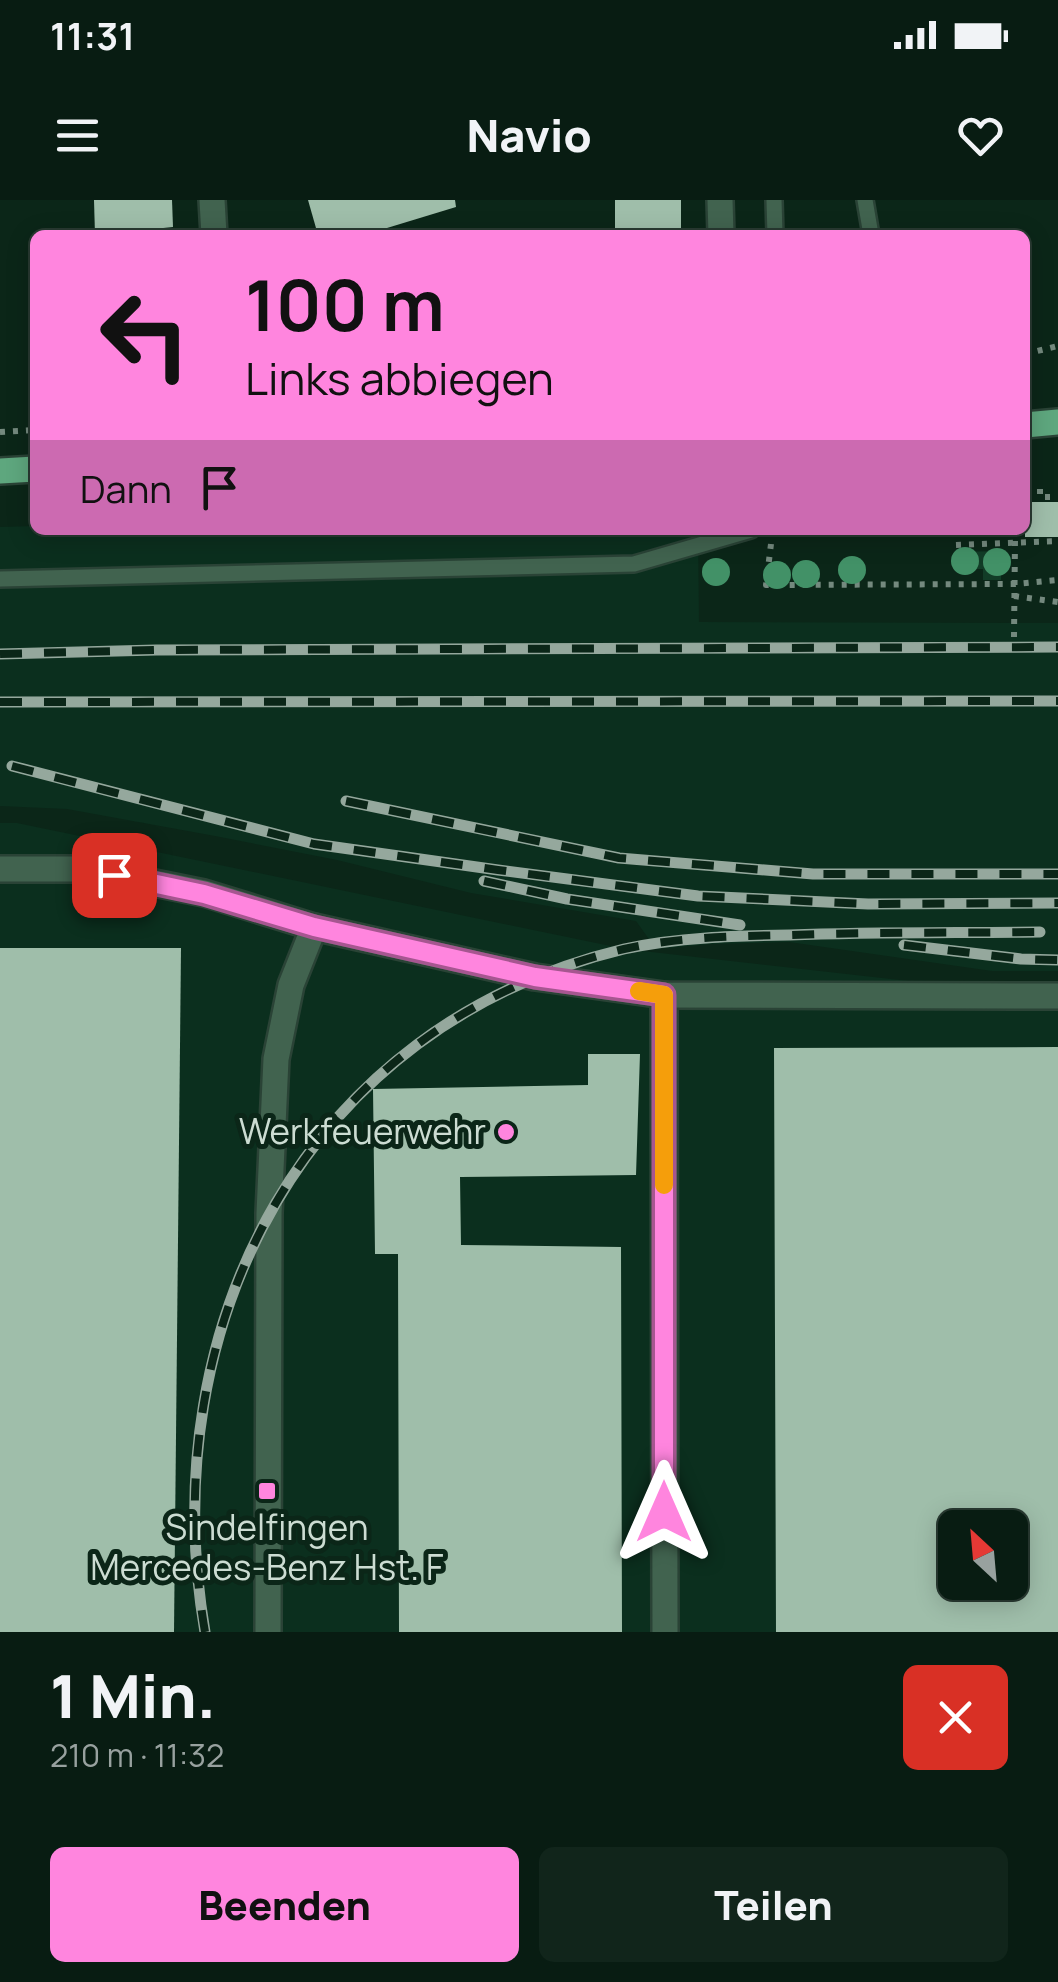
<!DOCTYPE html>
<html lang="de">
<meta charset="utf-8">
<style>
:root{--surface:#081c12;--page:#11251b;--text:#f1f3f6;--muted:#98a19f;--line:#293a32;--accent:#ff85de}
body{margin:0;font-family:Manrope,sans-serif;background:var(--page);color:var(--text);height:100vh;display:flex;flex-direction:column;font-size:38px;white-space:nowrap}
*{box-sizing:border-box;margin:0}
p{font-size:32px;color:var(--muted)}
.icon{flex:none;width:55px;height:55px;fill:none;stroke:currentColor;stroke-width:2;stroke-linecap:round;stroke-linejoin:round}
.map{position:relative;height:1432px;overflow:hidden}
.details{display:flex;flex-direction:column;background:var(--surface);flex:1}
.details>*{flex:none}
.banner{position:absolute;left:30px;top:30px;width:1000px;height:305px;border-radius:15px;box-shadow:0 5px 25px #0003,0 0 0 2px var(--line);background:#ff85de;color:#111;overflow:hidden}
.needle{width:65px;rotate:334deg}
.buttons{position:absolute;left:938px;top:1310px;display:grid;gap:20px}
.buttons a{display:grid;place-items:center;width:90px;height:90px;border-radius:15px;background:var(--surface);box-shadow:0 5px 25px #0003,0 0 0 2px var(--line);font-size:50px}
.pin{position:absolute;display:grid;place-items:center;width:85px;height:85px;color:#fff;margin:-42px;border-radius:20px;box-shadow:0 5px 15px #0006}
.me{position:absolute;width:110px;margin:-55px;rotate:0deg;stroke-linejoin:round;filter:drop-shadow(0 0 8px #0008)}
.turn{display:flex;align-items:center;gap:35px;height:210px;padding:0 50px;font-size:45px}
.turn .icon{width:130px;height:130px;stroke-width:2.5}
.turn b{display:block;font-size:70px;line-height:85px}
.then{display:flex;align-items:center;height:95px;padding:0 50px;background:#0003;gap:20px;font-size:38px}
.round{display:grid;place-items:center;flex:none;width:105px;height:105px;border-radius:15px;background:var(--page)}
.overview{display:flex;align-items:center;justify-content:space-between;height:170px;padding:0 50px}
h1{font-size:60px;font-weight:800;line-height:75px}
.button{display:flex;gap:20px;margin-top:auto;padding:20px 50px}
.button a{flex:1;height:115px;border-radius:15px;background:var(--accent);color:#111;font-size:40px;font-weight:800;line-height:115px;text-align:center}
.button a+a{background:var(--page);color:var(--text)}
.status{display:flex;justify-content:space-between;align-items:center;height:70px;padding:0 50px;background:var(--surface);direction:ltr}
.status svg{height:28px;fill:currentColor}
header{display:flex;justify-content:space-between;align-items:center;height:130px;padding:0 50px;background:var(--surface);font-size:45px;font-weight:800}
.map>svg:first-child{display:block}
</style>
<div class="status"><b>11:31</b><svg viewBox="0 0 49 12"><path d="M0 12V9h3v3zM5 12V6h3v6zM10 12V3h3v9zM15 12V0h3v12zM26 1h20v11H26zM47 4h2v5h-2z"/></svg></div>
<header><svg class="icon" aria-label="menu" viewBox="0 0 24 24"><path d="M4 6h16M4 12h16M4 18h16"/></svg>Navio<svg class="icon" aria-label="heart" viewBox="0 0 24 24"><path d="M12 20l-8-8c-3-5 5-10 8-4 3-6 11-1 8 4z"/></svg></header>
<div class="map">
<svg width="1058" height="1432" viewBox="0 0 1058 1432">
<rect width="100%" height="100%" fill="#0b2618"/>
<!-- built -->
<g fill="#0b2f1e" fill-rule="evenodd">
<path d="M35 326V330H698L699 422 1058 423V771H992L789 742 711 744 656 749 636 721 471 693 337 660 215 636 67 609 0 606V327Z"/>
<path d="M0 623H17L625 749 1024 794 1058 793V1432H0ZM955 1328H1010V1382H955Z"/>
</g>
<!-- green -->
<path fill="#123c27" d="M1002 351V360H1009V366L1001 367V380H983V369H954V352Z"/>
<!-- building -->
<g fill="#9fbeaa" fill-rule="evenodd">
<path d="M94 0H172L173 27 95 35Z"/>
<path d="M308 0H455L456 7 364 35H318Z"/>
<rect x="615" y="0" width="66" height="35"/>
<rect x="1025" y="302" width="33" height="35"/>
<path d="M0 748H181L174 1432H0Z"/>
<path d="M1058 847V1432H776L774 848ZM955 1328H1010V1382H955Z"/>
<path d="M588 854H640L636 975 460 977 461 1045 621 1047 622 1432H399L398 1054H375L373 889 588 885Z"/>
</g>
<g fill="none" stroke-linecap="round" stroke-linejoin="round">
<!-- service casing -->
<g stroke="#2a4336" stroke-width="20">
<g id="service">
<path d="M774 0 775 35"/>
<path d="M865 0 871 35"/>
<path d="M0 379 634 364 751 330"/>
</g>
</g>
<!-- minor casing -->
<g stroke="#2a4336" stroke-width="30">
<g id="minor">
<path d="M212 0 214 35"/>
<path d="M720 0 721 35"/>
<path d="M0 669H85L204 693 314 727 535 777 664 795 1058 796"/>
<path d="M664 795 665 1432"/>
<path d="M268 1432 269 1013 276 859 291 785 314 727"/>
</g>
</g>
<!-- primary casing -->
<g stroke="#2a4336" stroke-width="30">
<g id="primary">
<path d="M1025 225 1058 222"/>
<path d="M0 271 35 269"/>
</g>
</g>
<!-- path -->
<g stroke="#74897e" stroke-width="6" stroke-dasharray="5 8" stroke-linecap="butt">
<path d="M1025 154 1058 146"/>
<path d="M0 232 35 230"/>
<path d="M1040 289V297H1058"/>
<path d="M771 344 766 385 1015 384 1058 380"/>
<path d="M956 345 1058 341"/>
<path d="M1014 396 1058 402"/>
<path d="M1014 437 1015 341"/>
</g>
<!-- service -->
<use href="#service" stroke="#41634f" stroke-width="15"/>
<!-- minor -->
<use href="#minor" stroke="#41634f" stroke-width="25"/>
<!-- primary -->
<use href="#primary" stroke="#5ea77e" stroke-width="25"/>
<!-- rail casing -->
<g stroke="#95a89d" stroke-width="11">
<g id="rail">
<path d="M0 454 156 450 1058 447"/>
<path d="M0 502 1058 501"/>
<path d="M12 566 314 644 498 670 698 696 868 704 1058 703"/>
<path d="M346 601 619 658 813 674H1058"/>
<path d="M484 681 567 699 740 725"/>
<path d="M904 745 1021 759 1058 760"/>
<path d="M205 1432C152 1123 307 825 624 749 678 737 735 736 790 735 873 732 957 733 1040 732"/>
</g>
</g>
<!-- rail -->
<use href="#rail" stroke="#0b2618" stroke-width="8" stroke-dasharray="22" stroke-linecap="butt"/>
</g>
<!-- trees -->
<g fill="#429167">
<circle cx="965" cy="361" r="14"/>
<circle cx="997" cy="362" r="14"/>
<circle cx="852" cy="370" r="14"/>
<circle cx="716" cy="372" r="14"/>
<circle cx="806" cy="374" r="14"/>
<circle cx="777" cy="375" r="14"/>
</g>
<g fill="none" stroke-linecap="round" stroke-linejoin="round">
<!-- route casing -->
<g stroke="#a65690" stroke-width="25">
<path id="route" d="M114 675 204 694 314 727 535 777 664 795V1312"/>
</g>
<!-- route -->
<use href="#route" stroke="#ff85de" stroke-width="18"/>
<!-- slow -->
<path stroke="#f59e0b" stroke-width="18" d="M639 791 664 795V985"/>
</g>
<!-- markers -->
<g fill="#ff85de" stroke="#0b2618" stroke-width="4">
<circle cx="506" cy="932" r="10"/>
<rect x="257" y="1281" width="20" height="20" rx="5"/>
</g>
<g text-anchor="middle" stroke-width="10" stroke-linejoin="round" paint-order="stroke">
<!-- poi labels -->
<g font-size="35" fill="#ccdcd2" stroke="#0b2618" text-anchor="end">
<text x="486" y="944">Werkfeuerwehr</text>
<text x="267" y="1340" text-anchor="middle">Sindelfingen<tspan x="267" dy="40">Mercedes-Benz Hst. F</tspan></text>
</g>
</g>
</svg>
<div class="buttons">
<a><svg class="needle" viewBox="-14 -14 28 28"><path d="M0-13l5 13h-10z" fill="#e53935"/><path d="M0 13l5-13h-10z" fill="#98a19f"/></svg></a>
</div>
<div class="pin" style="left:114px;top:675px;background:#d93025"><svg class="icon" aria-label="arrive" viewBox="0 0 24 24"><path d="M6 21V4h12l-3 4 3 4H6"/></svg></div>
<svg class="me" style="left:664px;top:1312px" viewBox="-20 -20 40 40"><path d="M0-17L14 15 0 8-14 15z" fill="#ff85de" stroke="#fff" stroke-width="4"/></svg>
<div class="banner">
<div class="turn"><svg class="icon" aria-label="left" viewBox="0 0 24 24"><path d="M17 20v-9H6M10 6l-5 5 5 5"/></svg><div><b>100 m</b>Links abbiegen</div></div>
<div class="then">Dann<svg class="icon" aria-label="arrive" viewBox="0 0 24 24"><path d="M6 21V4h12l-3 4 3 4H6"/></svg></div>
</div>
</div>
<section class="details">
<div class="overview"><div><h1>1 Min.</h1><p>210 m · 11:32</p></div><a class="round" style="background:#d93025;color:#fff"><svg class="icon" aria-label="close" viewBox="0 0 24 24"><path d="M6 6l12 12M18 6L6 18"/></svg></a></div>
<div class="button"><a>Beenden</a><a>Teilen</a></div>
</section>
